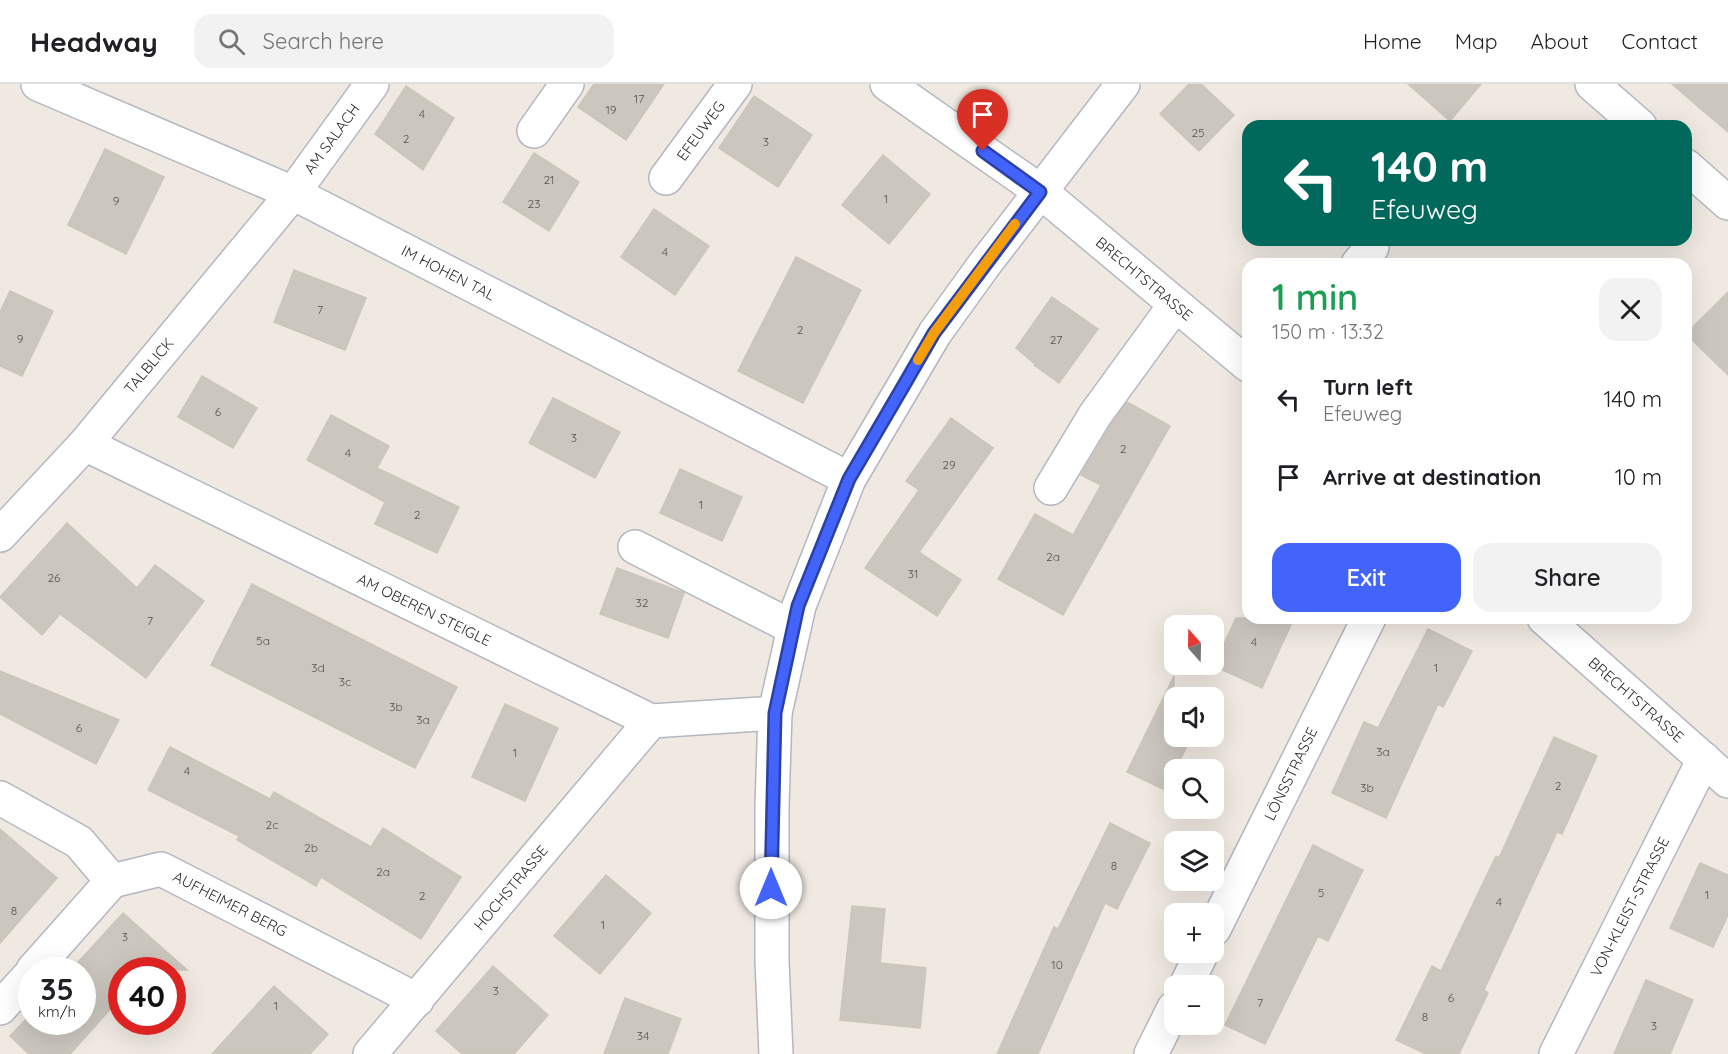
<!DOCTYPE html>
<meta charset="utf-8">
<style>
:root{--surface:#fff;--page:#f2f2f2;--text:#202124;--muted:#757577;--line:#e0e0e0;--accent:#4264fb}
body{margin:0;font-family:Quicksand,sans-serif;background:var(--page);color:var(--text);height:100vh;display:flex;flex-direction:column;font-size:22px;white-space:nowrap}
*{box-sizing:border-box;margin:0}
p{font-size:20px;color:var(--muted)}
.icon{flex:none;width:33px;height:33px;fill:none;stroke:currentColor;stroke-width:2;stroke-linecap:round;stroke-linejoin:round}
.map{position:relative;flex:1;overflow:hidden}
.side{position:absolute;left:1242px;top:174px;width:450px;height:366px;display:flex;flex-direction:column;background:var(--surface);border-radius:18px;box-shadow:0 6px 24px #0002}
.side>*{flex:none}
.hud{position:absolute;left:1242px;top:36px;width:450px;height:126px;border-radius:18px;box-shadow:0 6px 24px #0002;background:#00695c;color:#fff;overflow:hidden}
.needle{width:39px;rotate:340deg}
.controls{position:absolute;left:1164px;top:531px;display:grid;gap:12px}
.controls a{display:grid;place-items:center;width:60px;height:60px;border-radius:12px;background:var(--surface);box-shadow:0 6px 24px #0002;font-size:30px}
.speed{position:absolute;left:18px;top:873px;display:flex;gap:12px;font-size:30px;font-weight:700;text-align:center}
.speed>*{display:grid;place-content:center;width:78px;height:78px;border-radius:50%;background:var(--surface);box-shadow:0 6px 24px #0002;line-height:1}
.speed small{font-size:15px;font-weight:400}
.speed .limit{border:9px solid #d22;background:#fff;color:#111}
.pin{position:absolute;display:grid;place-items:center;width:51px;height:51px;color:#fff;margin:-62px -26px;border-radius:50% 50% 50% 0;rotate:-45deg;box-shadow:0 0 6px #0007}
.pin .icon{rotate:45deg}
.me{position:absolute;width:66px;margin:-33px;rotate:0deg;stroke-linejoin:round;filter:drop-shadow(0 0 4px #0008)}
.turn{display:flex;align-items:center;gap:21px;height:126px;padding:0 30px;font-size:27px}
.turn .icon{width:78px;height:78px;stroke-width:2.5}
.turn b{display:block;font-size:42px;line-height:51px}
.round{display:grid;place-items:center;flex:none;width:63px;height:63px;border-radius:18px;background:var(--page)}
.head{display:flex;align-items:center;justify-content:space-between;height:102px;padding:0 30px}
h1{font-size:36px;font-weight:600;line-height:45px;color:#1e9e55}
.action{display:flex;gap:12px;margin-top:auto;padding:12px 30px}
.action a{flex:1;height:69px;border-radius:18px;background:var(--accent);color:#fff;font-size:24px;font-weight:600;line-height:69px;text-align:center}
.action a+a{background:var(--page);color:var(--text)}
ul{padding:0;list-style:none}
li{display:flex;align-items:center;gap:18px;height:78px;padding:0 30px}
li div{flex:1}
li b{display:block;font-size:22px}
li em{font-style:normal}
header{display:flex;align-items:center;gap:36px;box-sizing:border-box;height:84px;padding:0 30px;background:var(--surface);border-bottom:2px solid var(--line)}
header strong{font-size:28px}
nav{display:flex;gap:33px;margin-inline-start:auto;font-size:21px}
.search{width:420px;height:54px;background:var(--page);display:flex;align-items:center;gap:15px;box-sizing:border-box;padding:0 21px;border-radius:18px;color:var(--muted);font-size:22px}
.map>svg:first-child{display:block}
</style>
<header>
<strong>Headway</strong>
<div class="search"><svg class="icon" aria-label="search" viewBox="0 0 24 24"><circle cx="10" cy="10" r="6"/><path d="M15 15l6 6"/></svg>Search here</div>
<nav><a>Home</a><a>Map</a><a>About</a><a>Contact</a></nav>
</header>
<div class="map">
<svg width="1728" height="970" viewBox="0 0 1728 970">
<rect width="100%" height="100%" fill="#efe9e1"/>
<!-- building -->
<g fill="#cbc7bf" stroke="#cbc5ba" stroke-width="1.5">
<path d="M594 0H664L626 56 578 23Z"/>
<path d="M1189 0H1201L1234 31 1199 67 1160 30Z"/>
<path d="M1408 0H1481L1450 37Z"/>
<path d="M1672 0H1728V48L1702 26Z"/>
<path d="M406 2 454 34 423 86 375 50Z"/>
<path d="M754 12 812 51 778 103 719 64Z"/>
<path d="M105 65 164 93 126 170 68 141Z"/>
<path d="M534 69 579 98 549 147 503 118Z"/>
<path d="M883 71 930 110 889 160 842 121Z"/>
<path d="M654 125 709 162 675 211 621 173Z"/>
<path d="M796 173 861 206 803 319 738 287Z"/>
<path d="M294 186 366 214 345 266 274 238Z"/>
<path d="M10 207 53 227 22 292 0 282V228Z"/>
<path d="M1728 208V291L1686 250Z"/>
<path d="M1052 213 1098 245 1059 299 1034 281 1035 280 1016 264Z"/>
<path d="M202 292 257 324 233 364 178 333Z"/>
<path d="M553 314 620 348 595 394 529 359Z"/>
<path d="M1127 318 1170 342 1063 531 998 495 1035 430 1073 451 1101 401 1081 391 1111 341Z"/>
<path d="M331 331 389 362 377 384 459 423 437 469 375 440 385 418 307 376Z"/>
<path d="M951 334 993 364 919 468 961 496 937 532 865 484 919 406 906 397Z"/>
<path d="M680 385 742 413 722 457 660 429Z"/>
<path d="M67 439 137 504 155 481 204 517 146 594 60 530 42 551 0 513Z"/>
<path d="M617 484 684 509 668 554 600 530Z"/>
<path d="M252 500 457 603 415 684 211 581Z"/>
<path d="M1236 534H1294L1262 604 1214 582Z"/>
<path d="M1428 545 1472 567 1443 623 1438 620 1386 734 1332 709 1364 638 1378 644Z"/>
<path d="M0 587 119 636 96 680 0 630Z"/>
<path d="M1174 592V652H1192L1165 706 1127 688Z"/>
<path d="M505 620 558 644 525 717 472 693Z"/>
<path d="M1554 653 1597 672 1562 750 1557 748 1484 906 1488 909 1459 970H1426L1396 956 1432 882 1441 887 1496 772 1499 774Z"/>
<path d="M170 663 270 715 274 708 371 763 383 744 461 793 421 855 321 793 316 802 237 756 239 752 148 706Z"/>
<path d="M1110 739 1150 759 1117 825 1105 819 1038 970H997L1054 843 1058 845Z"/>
<path d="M0 745 57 794 0 859Z"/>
<path d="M1313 761 1363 786 1328 857 1318 852 1265 960 1225 941Z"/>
<path d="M1700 779 1728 791V831L1713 863 1670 844Z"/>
<path d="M606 791 651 829 600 890 554 852Z"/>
<path d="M852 822 885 825 880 879 926 884 920 944 840 936Z"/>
<path d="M123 829 187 886H122V912L70 970H29L10 952 32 929V938H82V886H71Z"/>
<path d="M493 882 548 931 514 970H462L436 947Z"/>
<path d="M1646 896 1693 916 1670 970H1614Z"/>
<path d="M274 902 328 950 310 970H212Z"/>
<path d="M625 914 681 935 668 970H604Z"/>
</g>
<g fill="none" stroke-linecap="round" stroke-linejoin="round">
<!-- minor casing -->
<g stroke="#b4b7c1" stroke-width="36">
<g id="minor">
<path d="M38 0 293 109 849 395"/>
<path d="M887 0 1040 107 1248 281"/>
<path d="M1592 0 1640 42"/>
<path d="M534 47 567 0"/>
<path d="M1686 82 1728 119"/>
<path d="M666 94 735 0"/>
<path d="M1358 180 1372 163"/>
<path d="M85 360 651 637 775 629"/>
<path d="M1051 404 1095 331 1175 221"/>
<path d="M0 451 85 360 293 109 372 0"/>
<path d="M635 463 794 544"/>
<path d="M1544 534 1728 697"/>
<path d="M0 714 79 758 112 797"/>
<path d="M1214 845 1369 534"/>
<path d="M33 886 112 797 161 785 417 916"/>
<path d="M1186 902 1202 868"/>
<path d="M0 924 32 889"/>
<path d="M370 970 651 637"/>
<path d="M776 970 772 878V722L775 629 799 522 849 395 935 249 984 181 1123 0"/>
<path d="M1151 970 1174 924"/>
<path d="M1556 970 1704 675"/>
</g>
</g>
<!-- minor -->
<use href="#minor" stroke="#fff" stroke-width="33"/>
</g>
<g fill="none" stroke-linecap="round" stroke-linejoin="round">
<!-- route casing -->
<g stroke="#2b41a3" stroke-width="15">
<path id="route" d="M771 804 775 629 798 522 849 395 904 301 934 249 1040 108 983 67"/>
</g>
<!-- route -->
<use href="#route" stroke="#4264fb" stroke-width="10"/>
<!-- slow -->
<path stroke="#f59e0b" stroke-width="10" d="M918 276 934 249 1015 140"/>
</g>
<g text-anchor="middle" stroke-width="5" stroke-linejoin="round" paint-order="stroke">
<!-- number labels -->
<g font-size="12" fill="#555452">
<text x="639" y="19">17</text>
<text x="611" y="30">19</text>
<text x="422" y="34">4</text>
<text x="1198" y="53">25</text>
<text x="406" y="59">2</text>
<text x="766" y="62">3</text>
<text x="549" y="100">21</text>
<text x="886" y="119">1</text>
<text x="116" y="121">9</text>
<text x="534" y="124">23</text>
<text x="665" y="172">4</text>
<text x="320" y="230">7</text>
<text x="800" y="250">2</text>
<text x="20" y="259">9</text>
<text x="1056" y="260">27</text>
<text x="218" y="332">6</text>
<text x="574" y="358">3</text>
<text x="1123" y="369">2</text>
<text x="348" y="373">4</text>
<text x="949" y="385">29</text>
<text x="701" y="425">1</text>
<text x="417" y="435">2</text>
<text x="1053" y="477">2a</text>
<text x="913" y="494">31</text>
<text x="54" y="498">26</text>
<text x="642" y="523">32</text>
<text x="150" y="541">7</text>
<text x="263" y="561">5a</text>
<text x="1254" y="562">4</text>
<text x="318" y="588">3d</text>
<text x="1436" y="588">1</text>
<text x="345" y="602">3c</text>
<text x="396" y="627">3b</text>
<text x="423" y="640">3a</text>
<text x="79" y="648">6</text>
<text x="1383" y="672">3a</text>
<text x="515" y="673">1</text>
<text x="187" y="691">4</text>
<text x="1558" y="706">2</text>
<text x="1367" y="708">3b</text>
<text x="272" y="745">2c</text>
<text x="311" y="768">2b</text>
<text x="1114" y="786">8</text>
<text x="383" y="792">2a</text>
<text x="1321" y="813">5</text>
<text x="1707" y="815">1</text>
<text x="422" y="816">2</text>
<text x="1499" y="822">4</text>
<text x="14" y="831">8</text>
<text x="603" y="845">1</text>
<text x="125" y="857">3</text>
<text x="1057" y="885">10</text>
<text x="496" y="911">3</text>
<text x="1451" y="918">6</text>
<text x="1260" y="923">7</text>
<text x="276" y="926">1</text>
<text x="1425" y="937">8</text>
<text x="1654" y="946">3</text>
<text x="643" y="956">34</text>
</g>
<!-- street labels -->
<g font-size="15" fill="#2e2e2e" stroke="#fff">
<text transform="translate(701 47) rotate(-54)" y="5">EFEUWEG</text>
<text transform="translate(332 55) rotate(-54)" y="5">AM SALACH</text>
<text transform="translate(448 189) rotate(27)" y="5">IM HOHEN TAL</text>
<text transform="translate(1144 195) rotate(40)" y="5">BRECHTSTRASSE</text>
<text transform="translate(149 282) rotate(-50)" y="5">TALBLICK</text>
<text transform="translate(424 526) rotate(26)" y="5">AM OBEREN STEIGLE</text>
<text transform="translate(1636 616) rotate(41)" y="5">BRECHTSTRASSE</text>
<text transform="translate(1291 690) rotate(-64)" y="5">LÖNSSTRASSE</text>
<text transform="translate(511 804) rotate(-50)" y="5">HOCHSTRASSE</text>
<text transform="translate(230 820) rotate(27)" y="5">AUFHEIMER BERG</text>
<text transform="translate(1630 823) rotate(-63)" y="5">VON-KLEIST-STRASSE</text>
</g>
</g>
</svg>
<div class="controls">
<a><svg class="needle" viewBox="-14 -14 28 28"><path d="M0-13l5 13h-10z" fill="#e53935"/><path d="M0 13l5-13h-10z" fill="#757577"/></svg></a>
<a><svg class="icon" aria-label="sound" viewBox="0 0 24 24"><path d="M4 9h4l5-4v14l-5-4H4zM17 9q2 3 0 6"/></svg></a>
<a><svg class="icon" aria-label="search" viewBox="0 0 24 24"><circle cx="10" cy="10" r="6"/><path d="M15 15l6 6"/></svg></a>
<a><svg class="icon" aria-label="layers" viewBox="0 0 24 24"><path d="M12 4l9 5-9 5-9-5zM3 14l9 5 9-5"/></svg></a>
<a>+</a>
<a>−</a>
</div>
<div class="speed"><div>35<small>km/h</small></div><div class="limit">40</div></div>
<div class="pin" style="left:983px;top:67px;background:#d93025"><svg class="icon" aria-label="arrive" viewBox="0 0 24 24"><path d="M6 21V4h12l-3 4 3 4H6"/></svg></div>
<svg class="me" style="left:771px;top:804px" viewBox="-20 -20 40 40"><circle r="19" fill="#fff"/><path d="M0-13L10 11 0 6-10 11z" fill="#4264fb"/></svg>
<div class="hud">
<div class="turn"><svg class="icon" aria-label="left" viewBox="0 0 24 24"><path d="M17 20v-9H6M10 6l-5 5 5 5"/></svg><div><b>140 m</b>Efeuweg</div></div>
</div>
<section class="side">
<div class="head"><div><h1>1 min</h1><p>150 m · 13:32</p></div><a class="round"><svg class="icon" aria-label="close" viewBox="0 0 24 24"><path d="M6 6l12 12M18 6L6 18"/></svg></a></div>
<ul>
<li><svg class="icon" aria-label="left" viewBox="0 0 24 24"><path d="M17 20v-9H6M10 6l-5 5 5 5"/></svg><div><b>Turn left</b><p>Efeuweg</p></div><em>140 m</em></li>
<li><svg class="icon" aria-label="arrive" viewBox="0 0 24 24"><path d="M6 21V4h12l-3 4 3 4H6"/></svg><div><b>Arrive at destination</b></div><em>10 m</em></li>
</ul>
<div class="action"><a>Exit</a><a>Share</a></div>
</section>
</div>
